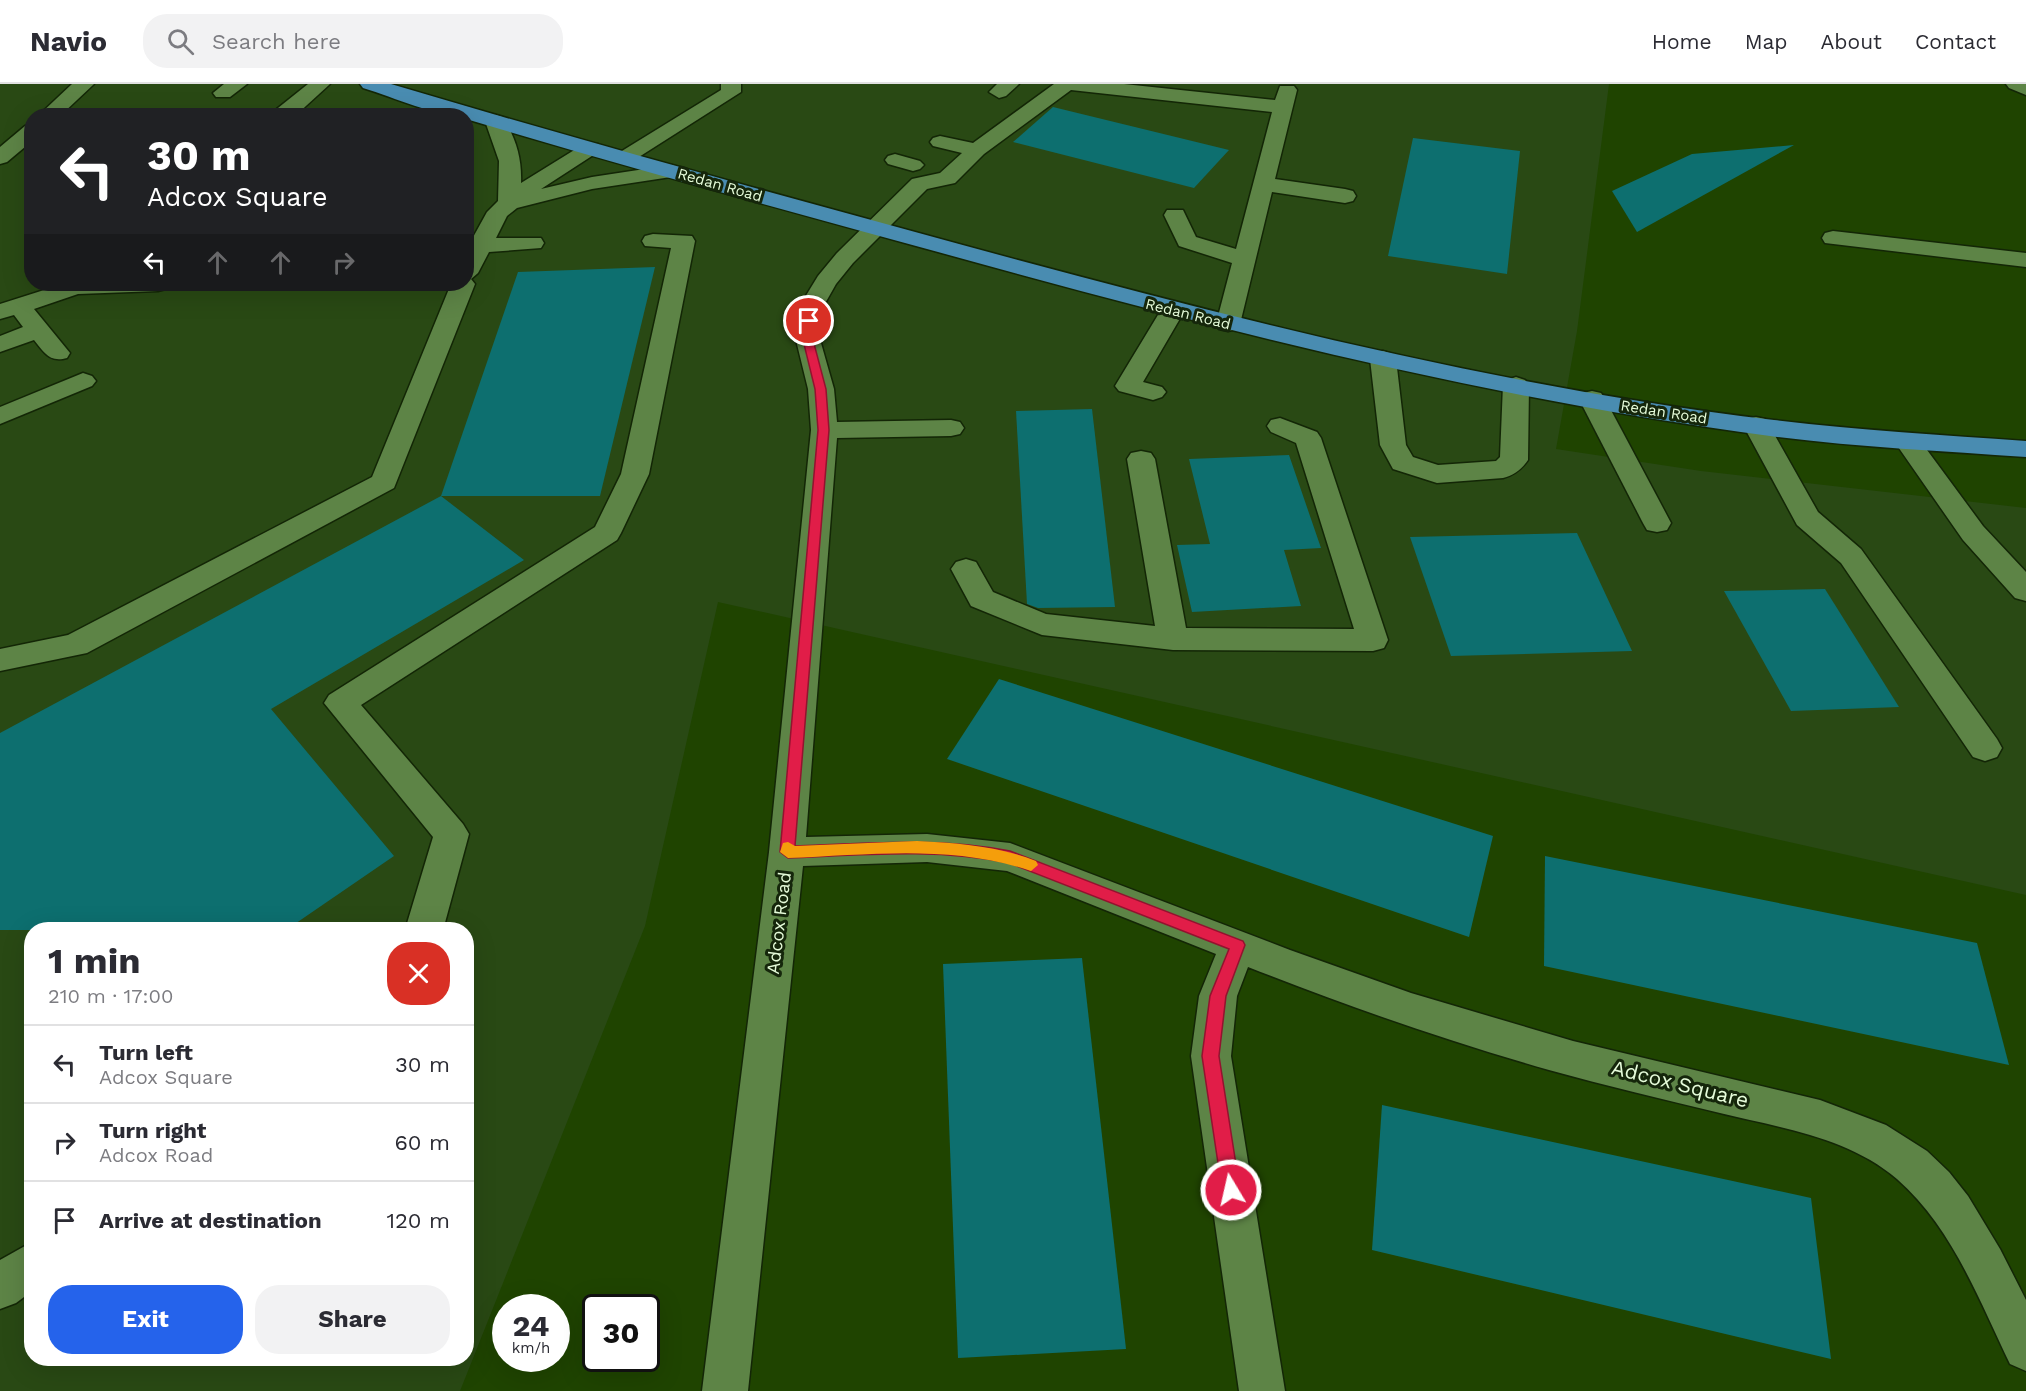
<!DOCTYPE html>
<meta charset="utf-8">
<style>
:root{--surface:#fff;--page:#f2f2f3;--text:#2b2b33;--muted:#7c7c81;--line:#e1e1e2;--accent:#2563eb}
body{margin:0;font-family:"Work Sans",sans-serif;background:var(--page);color:var(--text);height:100vh;display:flex;flex-direction:column;font-size:22px;white-space:nowrap}
*{box-sizing:border-box;margin:0}
p{font-size:20px;color:var(--muted)}
.icon{flex:none;width:33px;height:33px;fill:none;stroke:currentColor;stroke-width:2;stroke-linecap:round;stroke-linejoin:round}
.map{position:relative;flex:1;overflow:hidden}
.panel{position:absolute;left:24px;top:838px;width:450px;height:444px;display:flex;flex-direction:column;background:var(--surface);border-radius:24px;box-shadow:0 6px 24px #0002}
.panel>*{flex:none}
.hud{position:absolute;left:24px;top:24px;width:450px;height:183px;border-radius:24px;box-shadow:0 6px 24px #0002;background:#202124;color:#fff;overflow:hidden}
.speed{position:absolute;left:492px;top:1210px;display:flex;gap:12px;font-size:30px;font-weight:700;text-align:center}
.speed>*{display:grid;place-content:center;width:78px;height:78px;border-radius:50%;background:var(--surface);box-shadow:0 6px 24px #0002;line-height:1}
.speed small{font-size:15px;font-weight:400}
.speed .limit{border:3px solid #111;border-radius:9px;background:#fff;color:#111}
.pin{position:absolute;display:grid;place-items:center;width:51px;height:51px;color:#fff;margin:-26px;border:3px solid #fff;border-radius:50%;box-shadow:0 2px 6px #0007}
.me{position:absolute;width:66px;margin:-33px;rotate:351deg;stroke-linejoin:round;filter:drop-shadow(0 0 4px #0008)}
.turn{display:flex;align-items:center;gap:21px;height:126px;padding:0 24px;font-size:27px}
.turn .icon{width:78px;height:78px;stroke-width:2.5}
.turn b{display:block;font-size:42px;line-height:51px}
.lanes{display:flex;align-items:center;height:57px;padding:0 24px;background:#0003;justify-content:center;gap:30px;direction:ltr}
.lanes .off{opacity:.35}
.round{display:grid;place-items:center;flex:none;width:63px;height:63px;border-radius:24px;background:var(--page)}
.overview{display:flex;align-items:center;justify-content:space-between;height:102px;padding:0 24px}
h1{font-size:36px;font-weight:700;line-height:45px}
.cta{display:flex;gap:12px;margin-top:auto;padding:12px 24px}
.cta a{flex:1;height:69px;border-radius:24px;background:var(--accent);color:#fff;font-size:24px;font-weight:700;line-height:69px;text-align:center}
.cta a+a{background:var(--page);color:var(--text)}
ul{padding:0;list-style:none}
li{display:flex;align-items:center;gap:18px;height:78px;padding:0 24px;border-top:2px solid var(--line)}
li div{flex:1}
li b{display:block;font-size:22px}
li em{font-style:normal}
header{display:flex;align-items:center;gap:36px;box-sizing:border-box;height:84px;padding:0 30px;background:var(--surface);border-bottom:2px solid var(--line)}
header strong{font-size:28px}
nav{display:flex;gap:33px;margin-inline-start:auto;font-size:21px}
.search{width:420px;height:54px;background:var(--page);display:flex;align-items:center;gap:15px;box-sizing:border-box;padding:0 21px;border-radius:24px;color:var(--muted);font-size:22px}
.map>svg:first-child{display:block}
</style>
<header>
<strong>Navio</strong>
<div class="search"><svg class="icon" aria-label="search" viewBox="0 0 24 24"><circle cx="10" cy="10" r="6"/><path d="M15 15l6 6"/></svg>Search here</div>
<nav><a>Home</a><a>Map</a><a>About</a><a>Contact</a></nav>
</header>
<div class="map">
<svg width="2026" height="1307" viewBox="0 0 2026 1307">
<rect width="100%" height="100%" fill="#1f4400"/>
<!-- built -->
<path fill="#294914" fill-rule="evenodd" d="M0 0H1609L1577 247 1556 365 1701 387 2026 424V811L718 518 645 842 460 1307H0ZM32 32H466V200H32ZM32 846H466V1275H32Z"/>
<!-- building -->
<g fill="#0d6f6f">
<path d="M1053 23 1229 66 1194 104 1013 58Z"/>
<path d="M1413 54 1520 67 1507 190 1388 172Z"/>
<path d="M1794 61 1637 148 1612 107 1692 70Z"/>
<path d="M655 183 600 412H441L518 188Z"/>
<path d="M1092 325 1115 523 1038 524 1027 520 1016 327Z"/>
<path d="M1289 371 1321 464 1284 466 1301 522 1192 528 1177 461 1210 460 1189 375Z"/>
<path d="M441 412 524 476 271 625 394 772 286 846H0V649Z"/>
<path d="M1577 449 1632 567 1451 572 1410 453Z"/>
<path d="M1825 505 1899 623 1791 627 1724 507Z"/>
<path d="M999 595 1493 752 1469 853 947 675Z"/>
<path d="M1545 772 1977 859 2009 981 1544 882Z"/>
<path d="M1082 874 1126 1265 958 1274 943 880Z"/>
<path d="M1382 1021 1811 1114 1831 1275 1372 1166Z"/>
</g>
<g fill="none" stroke-linecap="round" stroke-linejoin="round">
<!-- minor casing -->
<g stroke="#132606" stroke-width="3">
<g id="minor">
<path d="M72 0H94L60 32H38Z"/>
<path d="M224 0H247L230 13H216L213 9Z"/>
<path d="M308 0H330L295 32H268Z"/>
<path d="M721 0H741V8L631 78H617L614 74 617 70 721 6Z"/>
<path d="M997 0H1019L1006 12 999 14 989 8Z"/>
<path d="M1054 0H1124L1275 16 1280 2H1294L1297 6 1275 95 1345 105 1353 107 1356 112 1353 117 1345 119 1272 108 1240 240 1237 245 1228 247 1219 245 1216 240 1232 179 1179 162 1164 131 1167 126H1183L1196 153 1236 165 1272 28 1071 6 984 70 955 99 927 105 853 179 836 200 823 223 819 252 834 305 837 338 951 336 960 338 964 344 960 350 951 352 837 354 806 753 927 750 1010 759 1290 866 1411 909 1573 957 1820 1016 1886 1041 1927 1067 1949 1088 1968 1112 2000 1165 2026 1216V1287L2010 1280C1979 1216 1952 1143 1897 1095 1848 1053 1781 1044 1720 1029 1663 1015 1606 1002 1549 986 1447 957 1347 922 1248 883L1237 912 1231 972 1285 1307H1239L1191 972 1199 912 1216 870 1007 787 927 778 803 782 748 1307H702L769 768 811 346 808 305 795 252 799 223 818 192 837 169 912 95 940 89 962 69 933 62 930 58 933 54 940 52 973 59Z"/>
<path d="M2006 0H2026V11L2009 4Z"/>
<path d="M495 31 502 33C516 53 522 75 521 99L584 60H598L601 64 598 68 541 105 592 93 671 81 678 83 682 87 678 91 671 93 592 105 517 124 507 132 496 154H541L544 159 541 164 489 168 478 189 471 195 475 200 394 404 87 569 0 587V565L68 551 372 393 451 200H466V166L487 128 498 117 499 77 485 37 488 33Z"/>
<path d="M32 40V57L7 78 0 80V63L25 42Z"/>
<path d="M895 70 920 77 924 81 920 85 913 87 888 80 885 76 888 72Z"/>
<path d="M1833 147 2026 169V183L1825 159 1822 154 1825 149Z"/>
<path d="M653 150 692 152 695 157 649 390 621 449 617 456 361 621 463 740 469 750 443 846H405L433 753 324 619 329 611 595 443 621 390 671 164 645 162 642 157 645 152Z"/>
<path d="M63 200H170L166 205 158 207 78 210 34 225 70 269 67 274C49 279 44 268 34 256L0 268V252L23 243 14 231 0 235V220Z"/>
<path d="M1173 219 1182 221 1185 226 1143 298 1162 303 1166 308 1162 313 1153 316 1119 307 1115 302 1161 226 1164 221Z"/>
<path d="M1383 267 1392 270 1396 275 1406 361 1413 373 1438 381 1496 377 1500 373 1503 301 1507 296 1516 293 1525 296 1529 301 1528 376C1521 386 1514 391 1503 394L1437 399 1393 385 1380 361 1370 275 1374 270Z"/>
<path d="M83 289 92 292 96 297 92 302 0 340V323Z"/>
<path d="M1592 307 1601 309 1605 315 1671 439 1667 446 1657 448 1647 446 1643 439 1579 315 1583 309Z"/>
<path d="M1756 333 1765 335 1769 341 1818 428 1861 465 1997 655 2002 664 1997 673 1985 677 1973 673 1841 479 1797 441 1743 341 1747 335Z"/>
<path d="M1280 334 1317 348 1321 354 1388 556 1384 564 1373 567 1173 566 1042 551 971 522 951 485 956 478 966 475 976 478 993 508 1046 530 1155 542 1127 375 1131 369 1141 367 1151 369 1155 375 1186 544 1354 545 1296 359 1271 348 1267 342 1271 336Z"/>
<path d="M1907 349 1916 351 1983 442 2026 488V517L2015 514 1963 456 1894 357 1898 351Z"/>
<path d="M32 1158V1207L16 1219 0 1225V1176Z"/>
</g>
</g>
<!-- major casing -->
<g stroke="#132606" stroke-width="3">
<path id="major" d="M360 0H391C579 56 769 108 959 160 1227 233 1498 303 1774 336 1858 346 1942 351 2026 357V373C1941 367 1855 363 1770 352 1488 315 1212 244 938 168 781 125 623 82 466 35V32C433 32 396 14 363 4Z"/>
</g>
<!-- minor -->
<use href="#minor" fill="#5d8446" fill-rule="evenodd"/>
<!-- major -->
<use href="#major" fill="#498cb1" fill-rule="evenodd"/>
</g>
<!-- route -->
<path fill="#e11d48" stroke="#92132f" stroke-width="1.5" d="M809 234 814 237 812 252 826 305 829 346 795 762C868 759 939 753 1010 767L1243 857 1245 861 1226 912 1219 972 1240 1106 1237 1112 1231 1114 1225 1112 1222 1106 1202 972 1210 912 1229 865 1009 779C936 764 862 771 788 774L780 768 818 346 815 305 802 252 804 237Z"/>
<!-- slow -->
<path fill="#f59e0b" d="M917 757C959 759 997 762 1036 777L1038 781 1031 787C951 760 870 771 788 774L780 768 783 759 788 758 795 762Z"/>
<g text-anchor="middle" stroke-width="6" stroke-linejoin="round" paint-order="stroke">
<!-- far-street labels -->
<g font-size="15" fill="#e6fcda" stroke="#15260b">
<text transform="translate(720 101) rotate(16)" y="5">Redan Road</text>
<text transform="translate(1188 230) rotate(14)" y="5">Redan Road</text>
<text transform="translate(1664 328) rotate(9)" y="5">Redan Road</text>
</g>
<!-- street labels -->
<g font-size="18" fill="#e6fcda" stroke="#15260b">
<text transform="translate(779 839) rotate(-83)" y="6">Adcox Road</text>
</g>
<!-- near-street labels -->
<g font-size="21" fill="#e6fcda" stroke="#15260b">
<text transform="translate(1680 1000) rotate(14)" y="7">Adcox Square</text>
</g>
</g>
</svg>
<div class="speed"><div>24<small>km/h</small></div><div class="limit">30</div></div>
<div class="pin" style="left:809px;top:237px;background:#d93025"><svg class="icon" aria-label="arrive" viewBox="0 0 24 24"><path d="M6 21V4h12l-3 4 3 4H6"/></svg></div>
<svg class="me" style="left:1231px;top:1106px" viewBox="-20 -20 40 40"><circle r="17" fill="#e11d48" stroke="#fff" stroke-width="3"/><path d="M0-11L8 9 0 5-8 9z" fill="#fff"/></svg>
<div class="hud">
<div class="turn"><svg class="icon" aria-label="left" viewBox="0 0 24 24"><path d="M17 20v-9H6M10 6l-5 5 5 5"/></svg><div><b>30 m</b>Adcox Square</div></div>
<div class="lanes"><svg class="icon" aria-label="left" viewBox="0 0 24 24"><path d="M17 20v-9H6M10 6l-5 5 5 5"/></svg><svg class="icon off" aria-label="ahead" viewBox="0 0 24 24"><path d="M12 20V5M6 11l6-6 6 6"/></svg><svg class="icon off" aria-label="ahead" viewBox="0 0 24 24"><path d="M12 20V5M6 11l6-6 6 6"/></svg><svg class="icon off" aria-label="right" viewBox="0 0 24 24"><path d="M7 20v-9h11M14 6l5 5-5 5"/></svg></div>
</div>
<section class="panel">
<div class="overview"><div><h1>1 min</h1><p>210 m · 17:00</p></div><a class="round" style="background:#d93025;color:#fff"><svg class="icon" aria-label="close" viewBox="0 0 24 24"><path d="M6 6l12 12M18 6L6 18"/></svg></a></div>
<ul>
<li><svg class="icon" aria-label="left" viewBox="0 0 24 24"><path d="M17 20v-9H6M10 6l-5 5 5 5"/></svg><div><b>Turn left</b><p>Adcox Square</p></div><em>30 m</em></li>
<li><svg class="icon" aria-label="right" viewBox="0 0 24 24"><path d="M7 20v-9h11M14 6l5 5-5 5"/></svg><div><b>Turn right</b><p>Adcox Road</p></div><em>60 m</em></li>
<li><svg class="icon" aria-label="arrive" viewBox="0 0 24 24"><path d="M6 21V4h12l-3 4 3 4H6"/></svg><div><b>Arrive at destination</b></div><em>120 m</em></li>
</ul>
<div class="cta"><a>Exit</a><a>Share</a></div>
</section>
</div>
